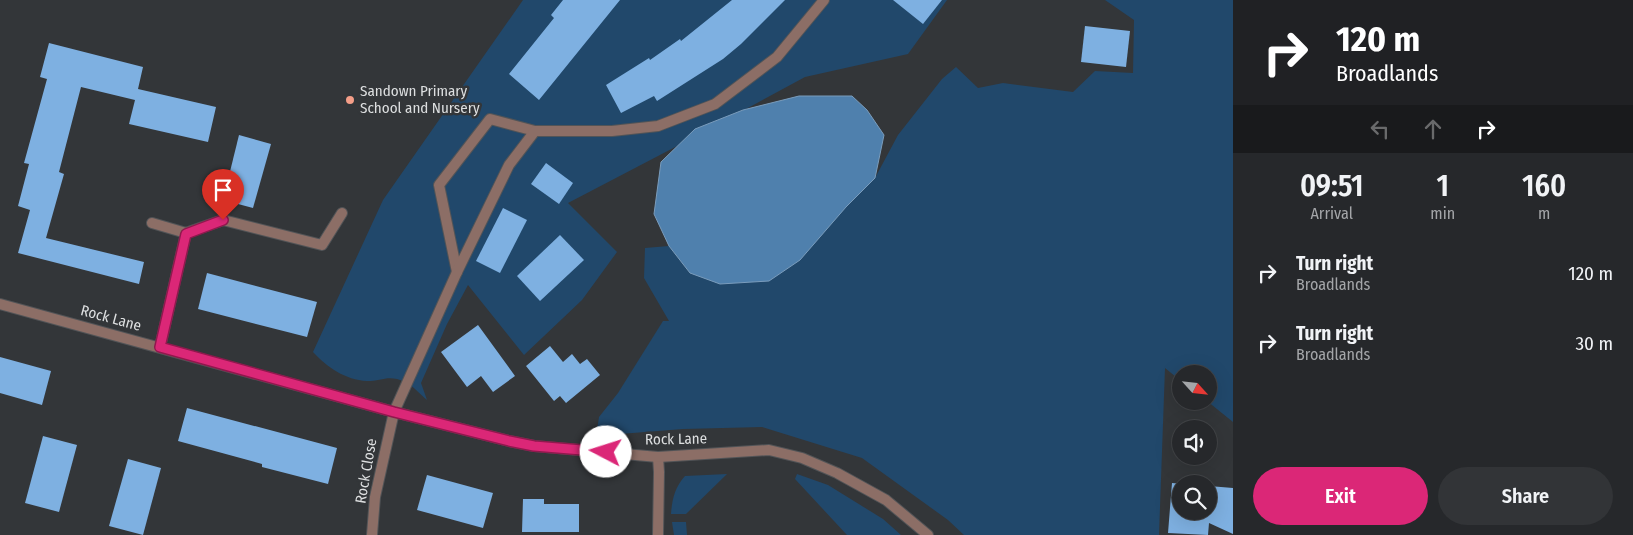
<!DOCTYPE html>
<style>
:root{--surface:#26282b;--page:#323437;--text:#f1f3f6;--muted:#a4a6a9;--line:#424447;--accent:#db2777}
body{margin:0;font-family:"Fira Sans Condensed",sans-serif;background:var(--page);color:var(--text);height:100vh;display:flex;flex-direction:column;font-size:19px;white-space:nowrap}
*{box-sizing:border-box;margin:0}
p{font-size:16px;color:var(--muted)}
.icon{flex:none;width:28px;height:28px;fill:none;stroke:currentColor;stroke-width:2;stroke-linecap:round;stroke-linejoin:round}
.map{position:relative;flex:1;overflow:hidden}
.side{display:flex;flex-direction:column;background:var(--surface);width:400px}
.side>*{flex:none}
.guide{background:#202124;color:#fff;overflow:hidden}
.needle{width:32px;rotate:117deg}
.buttons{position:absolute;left:1172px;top:365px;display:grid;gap:10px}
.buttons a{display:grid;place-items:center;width:45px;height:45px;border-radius:50%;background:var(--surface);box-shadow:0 5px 20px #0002,0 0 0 1px var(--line);font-size:25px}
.pin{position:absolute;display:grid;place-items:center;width:42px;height:42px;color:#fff;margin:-51px -21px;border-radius:50% 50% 50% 0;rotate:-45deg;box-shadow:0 0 5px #0007}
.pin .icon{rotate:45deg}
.me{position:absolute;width:55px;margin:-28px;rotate:275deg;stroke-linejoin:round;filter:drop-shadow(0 0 4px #0008)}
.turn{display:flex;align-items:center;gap:18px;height:105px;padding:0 20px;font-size:22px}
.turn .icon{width:65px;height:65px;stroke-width:2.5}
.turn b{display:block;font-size:35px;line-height:42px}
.lanes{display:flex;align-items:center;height:48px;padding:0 20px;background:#0003;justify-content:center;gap:25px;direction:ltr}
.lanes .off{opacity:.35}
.eta{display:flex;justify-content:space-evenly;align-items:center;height:85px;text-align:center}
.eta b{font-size:30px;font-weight:600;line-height:35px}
.cta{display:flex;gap:10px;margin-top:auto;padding:10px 20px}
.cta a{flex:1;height:58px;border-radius:30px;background:var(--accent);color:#fff;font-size:20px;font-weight:600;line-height:58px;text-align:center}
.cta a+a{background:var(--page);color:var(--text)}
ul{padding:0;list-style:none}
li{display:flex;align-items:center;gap:15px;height:70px;padding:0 20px}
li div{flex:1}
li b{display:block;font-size:19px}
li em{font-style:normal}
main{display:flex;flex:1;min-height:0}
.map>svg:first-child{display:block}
</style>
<main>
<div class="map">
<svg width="1233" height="535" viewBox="0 0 1233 535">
<rect width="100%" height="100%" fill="#333639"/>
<!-- green -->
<g fill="#21486b">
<path d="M523 0H947L908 54 805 77 681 144 568 203 617 252 582 300 524 355 468 285 447 324 421 383 427 400C420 394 413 386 405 382 389 374 382 381 367 381 345 380 327 367 313 352L383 200Z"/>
<path d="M1105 0H1233V422L1207 401H1209V374H1181V381L1165 368 1159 535H964L948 520 862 458 762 427 683 429 620 434 597 430 599 417 618 393 663 321H669L644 278 645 248 669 246 690 273 846 207 875 178 898 135 942 79 956 67 978 88 1003 83 1073 92 1095 71 1133 73 1134 20Z"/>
<path d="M727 474 686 514H671C672 499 675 487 685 476Z"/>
<path d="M797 474 828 485 883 519 901 535H847L795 479Z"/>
<path d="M672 522H686L687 535H674Z"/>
</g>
<!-- water -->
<path fill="#4f80ad" stroke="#7a9cbc" d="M799 96H852L867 110 884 135 875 178 846 207 800 260 769 281 720 284 690 273 669 246 654 214 661 162 695 129 743 110Z"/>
<!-- building -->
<g fill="#7eb0e1">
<path d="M563 0H620L539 100 509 74 554 18 551 15Z"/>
<path d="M732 0H785L741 44 723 59 657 101 654 96 621 113 606 85 649 58 650 60 680 39 681 41Z"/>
<path d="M893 0H942L923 24Z"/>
<path d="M1085 26 1130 31 1126 67 1081 62Z"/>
<path d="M49 43 143 67 138 89 216 107 208 142 129 124 135 100 81 87 59 172 64 174 46 238 144 262 139 284 18 253 30 210 18 206 29 164 24 163 47 79 40 77Z"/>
<path d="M239 135 271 144 253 208 223 200Z"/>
<path d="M546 163 573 183 559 204 531 184Z"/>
<path d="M503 208 527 220 500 273 476 261Z"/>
<path d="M560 235 584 260 540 301 517 276Z"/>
<path d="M207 273 317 302 307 337 198 309Z"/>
<path d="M478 325 515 376 493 392 481 376 467 387 441 352Z"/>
<path d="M550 346 563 362 572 354 580 364 587 359 600 375 566 403 560 396 554 401 526 366Z"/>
<path d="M0 357 51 371 42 405 0 393Z"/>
<path d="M187 408 337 448 328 484 262 467V464L178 441Z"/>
<path d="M43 436 77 445 59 512 25 503Z"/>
<path d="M128 459 161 468 143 535 109 526Z"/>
<path d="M427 475 493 493 483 528 417 510Z"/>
<path d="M1172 483 1183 484H1181V511H1209V486L1233 488V534L1209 523 1208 535 1168 533Z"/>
<path d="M523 499H544V504H579V532H522Z"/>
</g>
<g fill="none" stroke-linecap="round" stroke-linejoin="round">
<!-- service casing -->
<g stroke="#525457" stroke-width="12">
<g id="service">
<path d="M457 272 439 185 490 119 535 131"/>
<path d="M394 412 457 272 509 165 535 131H612L658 126 715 104 777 57 824 0"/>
</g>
</g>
<!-- minor casing -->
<g stroke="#525457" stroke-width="12">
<g id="minor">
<path d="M152 223 186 233 160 347"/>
<path d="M186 233 223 220 322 245 342 213"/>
<path d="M372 535 375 497 394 412"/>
<path d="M658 535 659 472 658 457"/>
</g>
</g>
<!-- tertiary casing -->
<g stroke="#525457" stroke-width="12">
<path id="tertiary" d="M0 304 394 412 509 441 534 446 658 457 769 450 802 458 837 473 886 500 928 535"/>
</g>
<!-- service -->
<use href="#service" stroke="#8c6e66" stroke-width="10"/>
<!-- minor -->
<use href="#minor" stroke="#8c6e66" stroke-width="10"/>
<!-- tertiary -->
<use href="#tertiary" stroke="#8c6e66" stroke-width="10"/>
</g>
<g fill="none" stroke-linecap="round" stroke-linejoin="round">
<!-- route casing -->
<g stroke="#8e194d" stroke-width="12">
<path id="route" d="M223 220 186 234 160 347 394 412 509 441 534 446 606 452"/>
</g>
<!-- route -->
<use href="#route" stroke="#db2777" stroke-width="9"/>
</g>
<!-- markers -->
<circle fill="#f49e88" stroke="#333639" stroke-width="2" cx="350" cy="100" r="5"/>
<g text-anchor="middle" stroke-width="5" stroke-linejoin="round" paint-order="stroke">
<!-- poi labels -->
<g font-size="15" fill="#dddfe0" stroke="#333639" text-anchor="start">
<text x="360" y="96">Sandown Primary<tspan x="360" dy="17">School and Nursery</tspan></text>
</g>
<!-- street labels -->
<g font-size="15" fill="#dddfe0" stroke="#333639">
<text transform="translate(111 318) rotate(15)" y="5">Rock Lane</text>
<text transform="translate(676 439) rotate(-1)" y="5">Rock Lane</text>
<text transform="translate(366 471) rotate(-80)" y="5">Rock Close</text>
</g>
</g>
</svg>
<div class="buttons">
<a><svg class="needle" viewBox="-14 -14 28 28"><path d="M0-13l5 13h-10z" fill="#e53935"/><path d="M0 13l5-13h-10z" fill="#a4a6a9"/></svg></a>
<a><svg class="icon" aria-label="sound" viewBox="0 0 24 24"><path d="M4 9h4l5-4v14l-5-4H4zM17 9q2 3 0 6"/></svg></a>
<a><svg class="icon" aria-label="search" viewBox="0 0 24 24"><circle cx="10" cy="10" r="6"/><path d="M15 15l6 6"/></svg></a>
</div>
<div class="pin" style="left:223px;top:220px;background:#d93025"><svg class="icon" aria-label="arrive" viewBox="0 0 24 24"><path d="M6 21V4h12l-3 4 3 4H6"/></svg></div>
<svg class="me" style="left:606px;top:452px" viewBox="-20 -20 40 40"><circle r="19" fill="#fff"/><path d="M0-13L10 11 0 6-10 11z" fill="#db2777"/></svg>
</div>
<section class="side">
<div class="guide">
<div class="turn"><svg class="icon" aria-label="right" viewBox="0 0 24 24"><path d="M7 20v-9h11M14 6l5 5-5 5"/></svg><div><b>120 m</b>Broadlands</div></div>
<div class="lanes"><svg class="icon off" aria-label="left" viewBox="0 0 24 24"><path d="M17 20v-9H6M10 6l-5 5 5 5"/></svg><svg class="icon off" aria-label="ahead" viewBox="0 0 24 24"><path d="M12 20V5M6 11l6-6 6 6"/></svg><svg class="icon" aria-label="right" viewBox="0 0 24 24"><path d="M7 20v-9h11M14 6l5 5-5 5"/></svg></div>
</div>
<div class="eta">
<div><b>09:51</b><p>Arrival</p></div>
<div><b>1</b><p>min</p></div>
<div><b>160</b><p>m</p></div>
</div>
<ul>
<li><svg class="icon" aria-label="right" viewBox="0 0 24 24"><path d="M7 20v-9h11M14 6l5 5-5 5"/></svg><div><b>Turn right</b><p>Broadlands</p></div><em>120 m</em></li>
<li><svg class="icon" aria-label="right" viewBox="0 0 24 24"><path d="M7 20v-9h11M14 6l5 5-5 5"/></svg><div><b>Turn right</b><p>Broadlands</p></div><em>30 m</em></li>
</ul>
<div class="cta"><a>Exit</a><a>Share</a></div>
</section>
</main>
